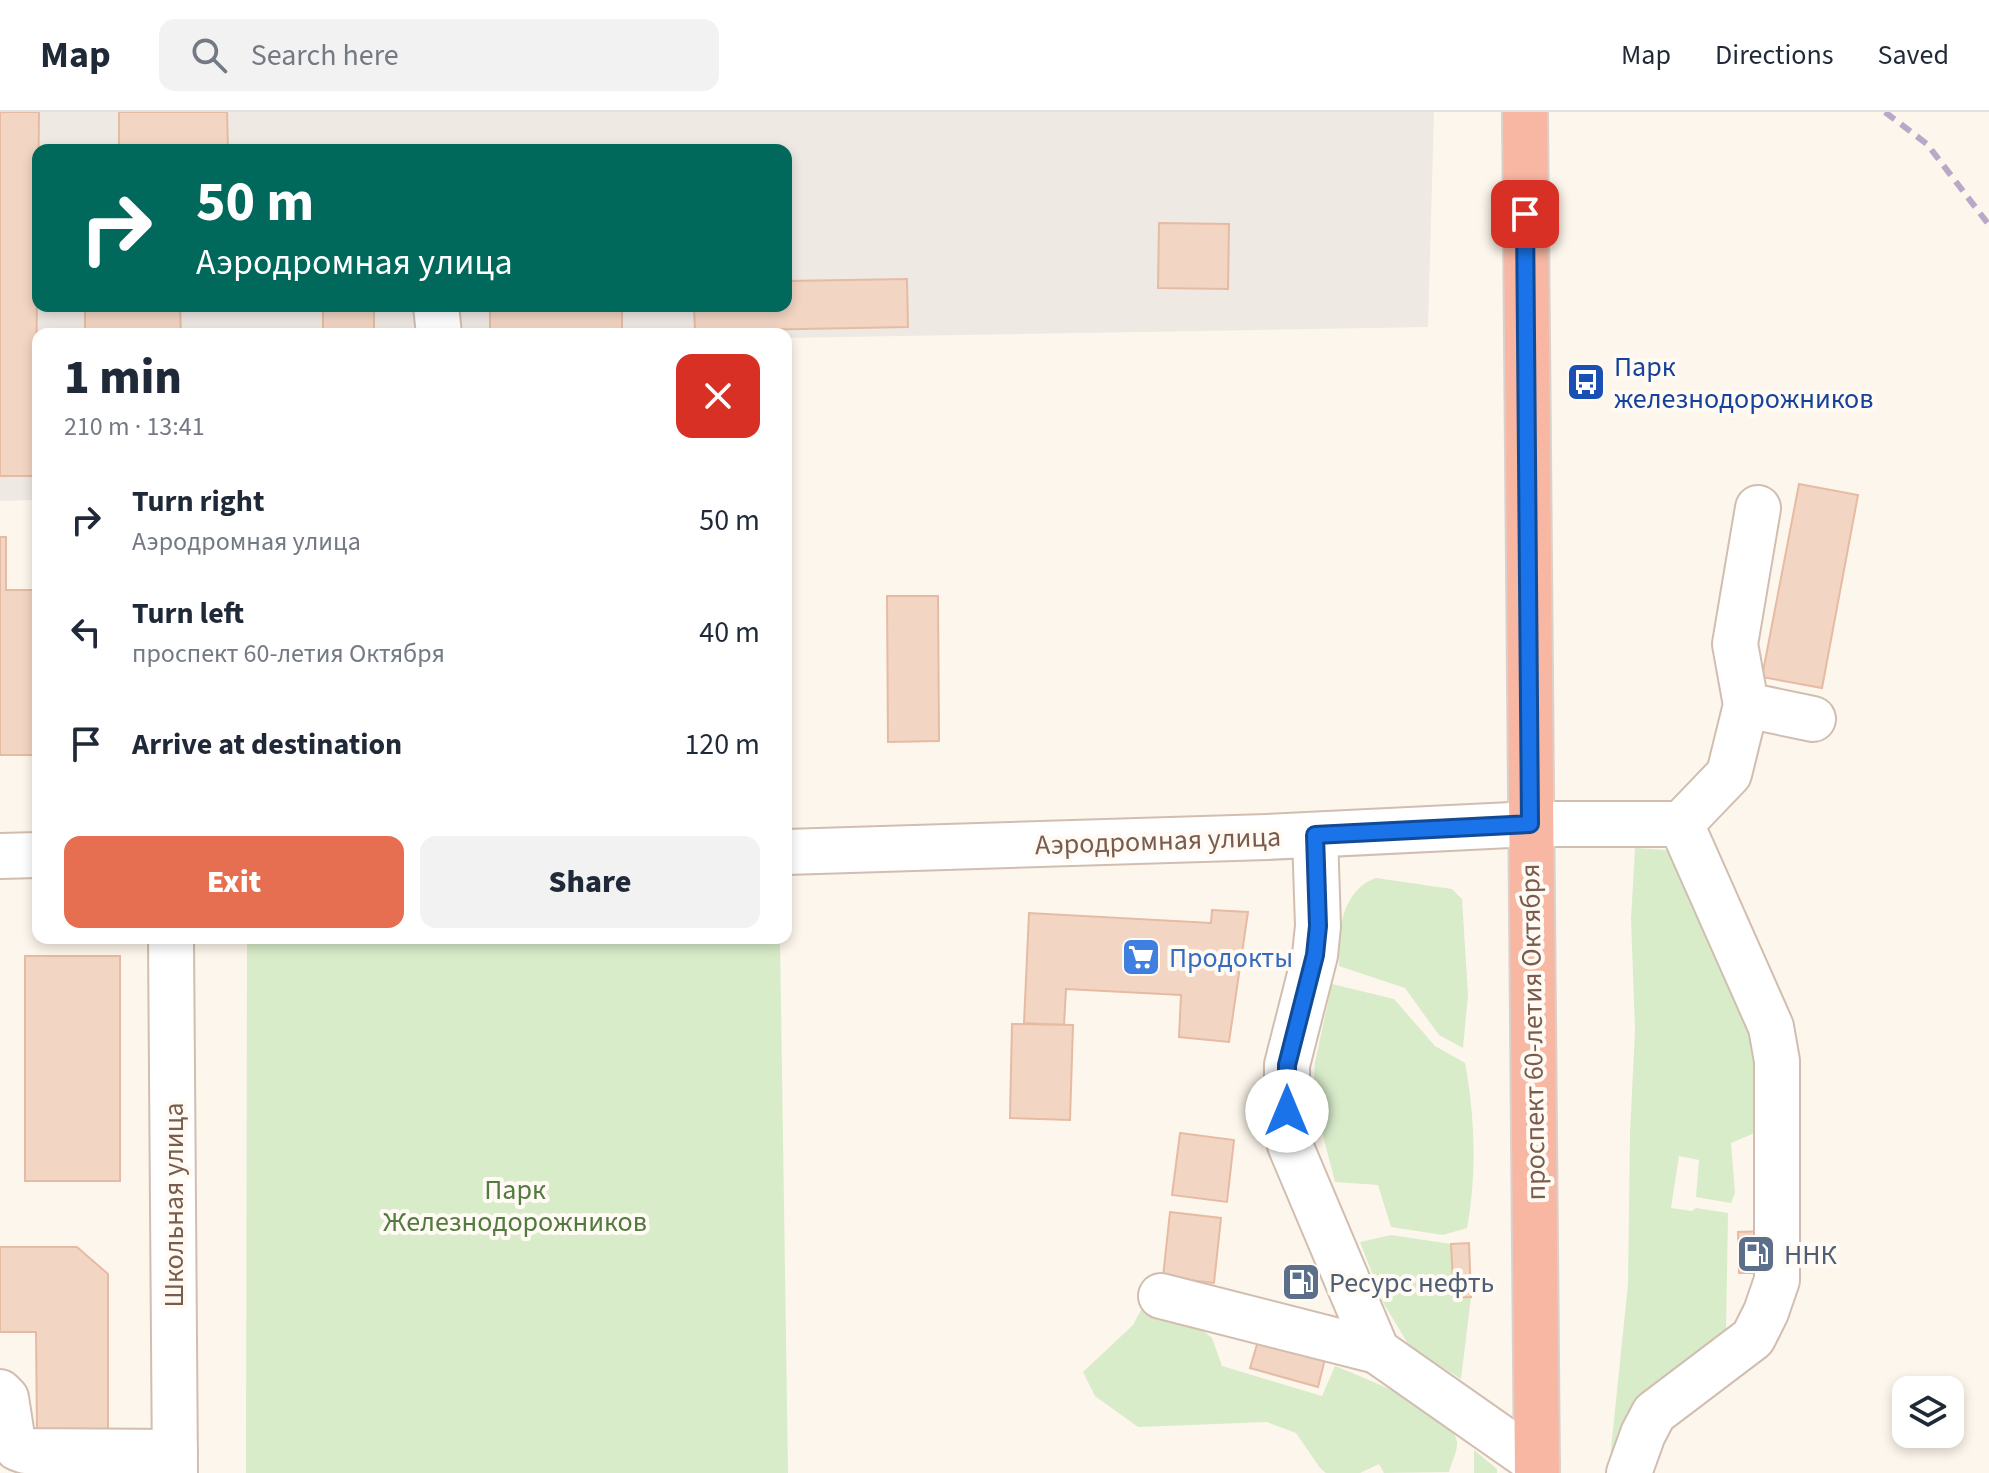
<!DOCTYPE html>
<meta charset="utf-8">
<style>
:root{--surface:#fff;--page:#f2f2f3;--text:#1f2937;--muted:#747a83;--line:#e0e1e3;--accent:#e76f51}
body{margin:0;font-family:"Source Sans 3",sans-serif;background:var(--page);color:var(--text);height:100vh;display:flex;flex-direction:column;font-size:30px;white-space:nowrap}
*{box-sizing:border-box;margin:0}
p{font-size:26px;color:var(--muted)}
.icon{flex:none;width:44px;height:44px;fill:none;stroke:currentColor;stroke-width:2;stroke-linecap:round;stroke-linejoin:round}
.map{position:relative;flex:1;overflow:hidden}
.details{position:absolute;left:32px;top:216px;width:760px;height:616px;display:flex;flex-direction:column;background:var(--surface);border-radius:16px;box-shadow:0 4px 12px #0003}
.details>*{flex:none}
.top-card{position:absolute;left:32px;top:32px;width:760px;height:168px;border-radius:16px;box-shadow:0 4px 12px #0003;background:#00695c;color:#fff;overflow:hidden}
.tools{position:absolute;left:1892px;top:1264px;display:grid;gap:16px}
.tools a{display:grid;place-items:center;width:72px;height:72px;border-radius:16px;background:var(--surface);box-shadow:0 4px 12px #0003;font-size:40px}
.pin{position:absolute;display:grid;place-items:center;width:68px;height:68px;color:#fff;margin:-34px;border-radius:16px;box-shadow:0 4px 12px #0006}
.me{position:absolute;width:88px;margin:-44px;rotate:0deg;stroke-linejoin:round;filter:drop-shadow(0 0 6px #0008)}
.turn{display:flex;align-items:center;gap:28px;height:168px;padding:0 32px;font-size:36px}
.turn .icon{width:104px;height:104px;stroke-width:2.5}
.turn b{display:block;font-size:56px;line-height:68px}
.round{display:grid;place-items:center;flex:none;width:84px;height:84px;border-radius:16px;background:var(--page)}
.head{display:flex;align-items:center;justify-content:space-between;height:136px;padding:0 32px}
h1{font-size:48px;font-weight:800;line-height:60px}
.action{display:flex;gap:16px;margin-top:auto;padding:16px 32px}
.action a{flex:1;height:92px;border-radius:16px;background:var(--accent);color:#fff;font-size:32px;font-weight:800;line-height:92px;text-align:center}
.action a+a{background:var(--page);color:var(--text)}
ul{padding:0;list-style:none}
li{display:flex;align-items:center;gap:24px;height:112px;padding:0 32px}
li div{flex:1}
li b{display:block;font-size:30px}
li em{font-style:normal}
header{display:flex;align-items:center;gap:48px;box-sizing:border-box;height:112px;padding:0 40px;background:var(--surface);border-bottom:2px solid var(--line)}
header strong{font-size:38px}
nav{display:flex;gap:44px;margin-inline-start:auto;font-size:28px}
.search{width:560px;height:72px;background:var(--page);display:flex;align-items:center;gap:20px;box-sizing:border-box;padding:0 28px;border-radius:16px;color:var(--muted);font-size:30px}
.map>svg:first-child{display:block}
</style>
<header>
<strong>Map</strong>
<div class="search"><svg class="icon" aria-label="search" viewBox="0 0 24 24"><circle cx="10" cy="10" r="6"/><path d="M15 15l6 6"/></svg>Search here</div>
<nav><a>Map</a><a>Directions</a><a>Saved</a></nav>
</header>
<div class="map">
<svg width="1989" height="1361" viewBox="0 0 1989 1361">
<rect width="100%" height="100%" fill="#fdf6ec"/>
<!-- industrial -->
<path fill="#efe9e4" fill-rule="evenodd" d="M0 0H1434L1428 215 786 226V222H38V388L0 389ZM38 38H786V194H38Z"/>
<!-- green -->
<g fill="#d8ecc9">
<path d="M1635 736 1665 738 1676 744 1760 938 1764 1017 1731 1031 1735 1081 1731 1091 1696 1085 1699 1048 1679 1044 1671 1096 1692 1099 1696 1096 1728 1101 1726 1220 1614 1352 1610 1347 1628 1172 1630 1022 1635 918 1631 807Z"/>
<path d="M1376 766 1452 777 1462 787 1468 883 1463 936 1439 923 1405 876 1339 854C1337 823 1341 778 1376 766Z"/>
<path d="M247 826H780L788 1361H246Z"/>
<path d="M1332 872 1394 887 1435 934 1465 951C1475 1004 1477 1063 1467 1116L1443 1123 1391 1115 1378 1073 1335 1070 1313 985 1315 950Z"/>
<path d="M1391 1123 1451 1132 1454 1185H1471L1461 1267 1410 1235 1384 1192 1360 1130Z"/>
<path d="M1142 1196 1194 1211 1212 1226 1222 1254 1322 1284 1335 1254C1360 1264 1454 1300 1457 1330 1458 1339 1451 1351 1449 1360L1384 1361 1379 1352 1360 1361H1326L1320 1356 1296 1321 1267 1310 1138 1315 1095 1284 1083 1260 1133 1213Z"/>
<path d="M1474 1338 1497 1357V1361H1474Z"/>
</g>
<!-- building -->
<g fill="#f3d5c3" stroke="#e6bba3" stroke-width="2">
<path d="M0 0H39L35 364H0Z"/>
<path d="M119 0H227L228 38H119Z"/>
<path d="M1159 111 1229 112 1228 177 1158 176Z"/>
<path d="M907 167 908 215 695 219 694 194H786V169Z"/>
<path d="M85 194H180L181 222H85Z"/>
<rect x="323" y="194" width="51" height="28"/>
<rect x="490" y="194" width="132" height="28"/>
<path d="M1799 372 1858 383 1822 576 1762 565Z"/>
<path d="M0 425H6V478H38V643H0Z"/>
<path d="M887 484H938L939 629 888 630Z"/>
<path d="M1212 798 1248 800 1229 930 1179 925 1181 883 1066 877 1064 913 1024 911 1029 801 1211 811Z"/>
<rect x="25" y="844" width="95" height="225"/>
<path d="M1012 912 1073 913 1070 1008 1010 1006Z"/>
<path d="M1180 1021 1234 1028 1227 1090 1172 1083Z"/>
<path d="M1170 1100 1221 1106 1214 1171 1163 1165Z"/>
<path d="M1767 1119V1161H1739L1738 1120Z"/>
<path d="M1469 1131 1471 1185 1454 1186 1451 1132Z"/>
<path d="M0 1135H77L108 1162V1318H37L36 1220H0Z"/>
<path d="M1258 1229 1325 1247 1318 1275 1250 1256Z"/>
</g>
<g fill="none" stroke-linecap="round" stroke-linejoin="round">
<!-- minor casing -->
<g stroke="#d1beb0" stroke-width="48">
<g id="minor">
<path d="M436 194 439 222"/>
<path d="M1746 593 1813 607"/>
<path d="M1315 723 1318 814 1315 843 1287 953V999L1290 1033 1377 1239 1537 1351"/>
<path d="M786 740 1267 725 1530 712H1681L1729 662 1746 593 1735 532 1758 396"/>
<path d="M0 744 38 743"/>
<path d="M171 826 175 1361"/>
<path d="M1161 1184 1377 1239"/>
<path d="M0 1280 6 1286 13 1331 17 1336 25 1339 175 1340"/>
<path d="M1629 1361 1643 1322 1654 1301 1753 1226 1766 1200 1777 1168V949L1771 915 1681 712"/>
</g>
</g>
<!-- highway casing -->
<g stroke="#dad1cd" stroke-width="48">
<path id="highway" d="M1525 0 1537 1361"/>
</g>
<!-- minor -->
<use href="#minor" stroke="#fff" stroke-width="44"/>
<!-- highway -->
<use href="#highway" stroke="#f7b7a3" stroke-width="44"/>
<!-- rail -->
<path stroke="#b9a8c9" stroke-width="6" stroke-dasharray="12 8" stroke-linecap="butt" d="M1885 0 1927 32 1989 113"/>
</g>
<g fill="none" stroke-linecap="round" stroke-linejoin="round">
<!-- route casing -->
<g stroke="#114b97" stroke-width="20">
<path id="route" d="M1287 999V953L1315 843 1318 814 1315 723 1530 712 1525 102"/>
</g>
<!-- route -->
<use href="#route" stroke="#1a73e8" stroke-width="14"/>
</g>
<!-- icons -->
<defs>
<g id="bus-square" transform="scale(2)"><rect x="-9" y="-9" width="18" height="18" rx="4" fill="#1a4fb4" stroke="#fffaf3"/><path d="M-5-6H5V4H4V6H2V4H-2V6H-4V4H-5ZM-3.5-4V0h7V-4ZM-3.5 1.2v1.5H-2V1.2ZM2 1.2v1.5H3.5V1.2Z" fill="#fff"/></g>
<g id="supermarket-square" transform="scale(2)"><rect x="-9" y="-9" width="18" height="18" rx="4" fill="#3f7fe0" stroke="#fffaf3"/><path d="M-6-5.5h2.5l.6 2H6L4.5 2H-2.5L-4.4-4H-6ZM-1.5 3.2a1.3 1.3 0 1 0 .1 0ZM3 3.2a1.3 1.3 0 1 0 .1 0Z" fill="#fff"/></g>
<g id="fuel-square" transform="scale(2)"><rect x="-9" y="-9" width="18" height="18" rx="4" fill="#5c6f8a" stroke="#fffaf3"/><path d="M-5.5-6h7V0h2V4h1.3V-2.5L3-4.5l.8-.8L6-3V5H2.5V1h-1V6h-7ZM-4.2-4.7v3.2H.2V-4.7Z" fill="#fff"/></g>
</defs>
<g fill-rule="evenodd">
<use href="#bus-square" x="1586" y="270"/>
<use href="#supermarket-square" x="1141" y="845"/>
<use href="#fuel-square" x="1756" y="1142"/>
<use href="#fuel-square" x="1301" y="1170"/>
</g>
<g text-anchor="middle" stroke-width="8" stroke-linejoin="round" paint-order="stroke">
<!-- transit labels -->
<g font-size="28" fill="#164399" stroke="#fffaf3" text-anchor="start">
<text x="1614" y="264">Парк<tspan x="1614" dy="32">железнодорожников</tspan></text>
</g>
<!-- street labels -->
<g font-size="28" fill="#7a5c4d" stroke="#fffaf3">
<text transform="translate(1158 728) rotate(-2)" y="10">Аэродромная улица</text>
<text transform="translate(1532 920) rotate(-91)" y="10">проспект 60-летия Октября</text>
<text transform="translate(173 1093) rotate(-90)" y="10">Школьная улица</text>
</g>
<!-- shop labels -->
<g font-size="28" fill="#366cbe" stroke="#fffaf3" text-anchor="start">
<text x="1169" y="855">Продокты</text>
</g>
<!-- park labels -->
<g font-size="28" fill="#537a41" stroke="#fffaf3">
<text x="515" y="1087">Парк<tspan x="515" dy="32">Железнодорожников</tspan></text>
</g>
<!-- service labels -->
<g font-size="28" fill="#4e5e75" stroke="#fffaf3" text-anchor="start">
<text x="1784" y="1152">ННК</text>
<text x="1329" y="1180">Ресурс нефть</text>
</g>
</g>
</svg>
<div class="tools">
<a><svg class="icon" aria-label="layers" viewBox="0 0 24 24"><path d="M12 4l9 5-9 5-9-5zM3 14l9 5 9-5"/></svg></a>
</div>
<div class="pin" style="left:1525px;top:102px;background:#d93025"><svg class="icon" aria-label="arrive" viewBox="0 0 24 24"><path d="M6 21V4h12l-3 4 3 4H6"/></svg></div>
<svg class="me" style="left:1287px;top:999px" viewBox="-20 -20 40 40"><circle r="19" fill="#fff"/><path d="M0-13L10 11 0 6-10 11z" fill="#1a73e8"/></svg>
<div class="top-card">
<div class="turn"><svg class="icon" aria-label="right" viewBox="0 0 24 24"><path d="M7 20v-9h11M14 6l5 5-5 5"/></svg><div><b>50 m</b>Аэродромная улица</div></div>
</div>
<section class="details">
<div class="head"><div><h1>1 min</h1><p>210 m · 13:41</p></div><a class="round" style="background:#d93025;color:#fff"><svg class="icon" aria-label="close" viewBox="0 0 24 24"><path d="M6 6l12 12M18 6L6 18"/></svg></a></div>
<ul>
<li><svg class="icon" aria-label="right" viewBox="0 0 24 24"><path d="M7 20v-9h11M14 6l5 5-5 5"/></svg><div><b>Turn right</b><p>Аэродромная улица</p></div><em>50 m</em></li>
<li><svg class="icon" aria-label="left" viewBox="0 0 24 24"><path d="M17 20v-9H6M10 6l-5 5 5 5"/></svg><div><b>Turn left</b><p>проспект 60-летия Октября</p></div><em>40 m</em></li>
<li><svg class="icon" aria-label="arrive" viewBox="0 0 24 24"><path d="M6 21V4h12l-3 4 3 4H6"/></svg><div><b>Arrive at destination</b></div><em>120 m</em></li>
</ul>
<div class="action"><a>Exit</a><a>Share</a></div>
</section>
</div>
